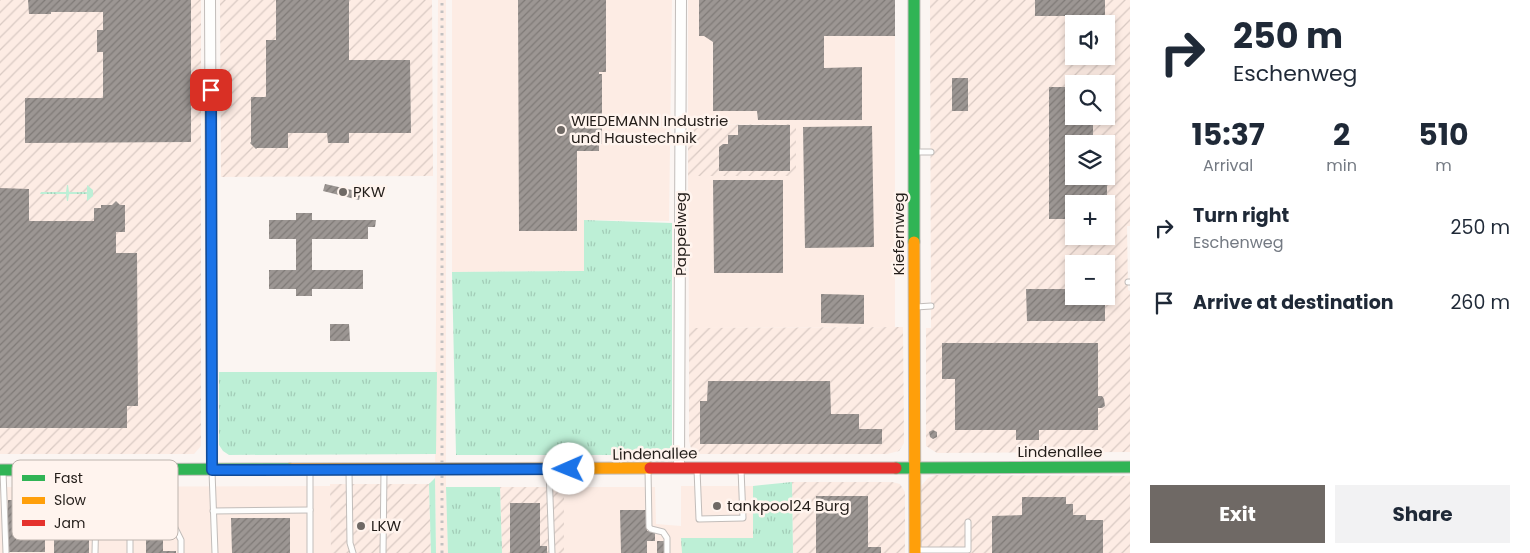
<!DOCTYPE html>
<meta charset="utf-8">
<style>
:root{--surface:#fff;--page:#f2f2f3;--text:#1f2937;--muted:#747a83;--accent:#6f6965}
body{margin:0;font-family:Poppins,sans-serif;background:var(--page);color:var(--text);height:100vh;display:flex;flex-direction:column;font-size:19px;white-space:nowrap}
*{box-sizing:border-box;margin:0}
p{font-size:16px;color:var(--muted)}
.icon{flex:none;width:28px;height:28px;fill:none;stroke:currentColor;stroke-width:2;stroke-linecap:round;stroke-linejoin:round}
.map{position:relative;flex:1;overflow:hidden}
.details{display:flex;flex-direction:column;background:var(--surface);width:400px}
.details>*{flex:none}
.top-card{background:#fff;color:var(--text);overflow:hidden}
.tools{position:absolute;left:1065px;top:15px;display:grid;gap:10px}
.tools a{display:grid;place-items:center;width:50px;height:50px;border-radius:0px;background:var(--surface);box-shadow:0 2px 8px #0003;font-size:25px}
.pin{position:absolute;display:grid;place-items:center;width:42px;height:42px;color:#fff;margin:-21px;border-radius:10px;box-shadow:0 2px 8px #0006}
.me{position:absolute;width:55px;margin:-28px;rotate:269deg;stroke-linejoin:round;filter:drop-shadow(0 0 4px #0008)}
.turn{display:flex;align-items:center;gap:18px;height:105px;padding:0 20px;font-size:22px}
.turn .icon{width:65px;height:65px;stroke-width:2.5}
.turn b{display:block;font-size:35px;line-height:42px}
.eta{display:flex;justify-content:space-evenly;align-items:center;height:85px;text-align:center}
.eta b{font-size:30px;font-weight:700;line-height:35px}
.button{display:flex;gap:10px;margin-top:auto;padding:10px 20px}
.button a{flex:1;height:58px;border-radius:0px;background:var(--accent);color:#fff;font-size:20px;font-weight:700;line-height:58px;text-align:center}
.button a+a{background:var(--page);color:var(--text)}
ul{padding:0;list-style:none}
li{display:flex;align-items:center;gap:15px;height:75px;padding:0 20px}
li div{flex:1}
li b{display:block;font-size:19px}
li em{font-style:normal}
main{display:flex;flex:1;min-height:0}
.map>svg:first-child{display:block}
</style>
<main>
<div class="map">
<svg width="1130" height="553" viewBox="0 0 1130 553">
<defs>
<pattern id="industrial-furrows" width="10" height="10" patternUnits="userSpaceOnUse" patternTransform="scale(1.25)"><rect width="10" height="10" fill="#fdece4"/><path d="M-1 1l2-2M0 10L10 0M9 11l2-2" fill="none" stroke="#d9cac3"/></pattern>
<pattern id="grass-tufts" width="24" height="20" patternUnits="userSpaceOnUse" patternTransform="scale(1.25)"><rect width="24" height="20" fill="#bdefd6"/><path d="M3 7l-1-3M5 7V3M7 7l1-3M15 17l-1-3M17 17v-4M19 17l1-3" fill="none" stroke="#a2ccb7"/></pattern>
<pattern id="building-hatch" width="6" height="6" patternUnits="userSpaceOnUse" patternTransform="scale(1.25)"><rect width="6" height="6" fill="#9c9693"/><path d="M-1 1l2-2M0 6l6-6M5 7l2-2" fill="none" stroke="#7f7a77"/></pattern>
</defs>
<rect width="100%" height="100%" fill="#fbf5f2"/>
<!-- built -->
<g fill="#fdece4">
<path d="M438 0H446V487L448 553H436L435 478Z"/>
<path d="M452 0H672L669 221 584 220V271L452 272Z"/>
<path d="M688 0H895V327L689 328 688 176H796V124L691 125 688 124Z"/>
<path d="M330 486 331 553H0V487Z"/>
<path d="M681 486H753V538H682V553H564V487H655L656 524 681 526Z"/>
</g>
<!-- industrial -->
<g fill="url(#industrial-furrows)" fill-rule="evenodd">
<path d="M0 0H201V446L194 454H0Z"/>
<path d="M220 0H432L433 176 221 177Z"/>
<path d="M930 0H1130V226H1127L1128 290 1130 291V452L937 453 926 446V328H931ZM1074 24H1106V56H1074ZM1074 84H1106V116H1074ZM1074 144H1106V176H1074ZM1074 204H1106V236H1074ZM1074 264H1106V296H1074Z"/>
<path d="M688 124 691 125 796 124V176H688Z"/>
<path d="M903 327 904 443 899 451 887 454H700L691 448 689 441V328Z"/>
<path d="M935 475 1130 476V553H920L921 486 928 478Z"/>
<path d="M792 482H892L900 484 905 492V553H793Z"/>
<path d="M330 484H429L431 553H331Z"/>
<path d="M500 487H564V553H502Z"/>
</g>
<!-- grass -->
<g fill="url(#grass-tufts)">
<path d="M67 185H68L69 192H87V185L93 190V196L87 201V194H69L68 201H67L66 194H40L41 192H66Z"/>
<path d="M584 220 672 223V447L668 453 662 455H456L452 272 584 271Z"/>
<path d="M219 372H437L436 454 229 455 223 451 219 445Z"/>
<path d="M435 478 436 553H431L429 484Z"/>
<path d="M792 482 793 553H682L681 538H753V486Z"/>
<path d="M446 487H500L502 553H448Z"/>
</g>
<!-- building -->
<g fill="url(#building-hatch)">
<path d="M28 0H191V142L25 143V98H103V52H97V30H103V12H51V14H29Z"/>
<path d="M276 0H349V60H410L411 133H349V143H328L327 133H288V148H257L256 149 250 143 251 142V97H266V40H276Z"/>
<path d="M518 0H606V72H599V74H602V144L599 143V151H577V231H519Z"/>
<path d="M699 0H895V36H824V68L862 67V120H758L757 111H713V42L704 36H699Z"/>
<path d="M1035 0H1105V24H1096V16H1035Z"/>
<rect x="952" y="78" width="16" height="33"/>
<path d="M1049 87H1074V116H1093V144H1074V176H1107L1110 182 1107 186V204H1074V219H1049Z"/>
<path d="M738 125H790V171H719V147L723 144H728V135H738Z"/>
<path d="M872 126 874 247 805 248 803 127Z"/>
<path d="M713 180H783V273H714Z"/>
<path d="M325 184 361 192 359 200 323 191Z"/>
<path d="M0 188 29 189V221H94V208H101V205H112L116 201 120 205H125V232H116V253H137L138 406H127V428H0Z"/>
<path d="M296 213H312V220H376L375 227H368V239H312V270H363V289H312V296H296V289H269V270H296V239H269V220H296Z"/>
<path d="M1026 289H1074V296H1105V321H1027Z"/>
<path d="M821 294 864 295V324L821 323Z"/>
<path d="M330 324H349L350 341H330Z"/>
<path d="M942 343H1098V396H1102L1104 399 1105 406 1102 408H1098V430H1039V440H1016V430H955V379H942Z"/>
<path d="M708 381H830L831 414H859V429H882V444H700V401H707Z"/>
<path d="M933 430 937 432V437L933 439 930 437 929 432Z"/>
<path d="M816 496H868V547H881V553H816Z"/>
<path d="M1022 497H1066V504H1073V515H1086V520H1103V553H992V516L1022 515Z"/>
<path d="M8 500H45V552H7Z"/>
<path d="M510 503H540V546H547V553H510Z"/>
<path d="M146 509 163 510V551H176V553H146Z"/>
<path d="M620 510H647V531L655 530V541H647V553H621Z"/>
<path d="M231 518H290V553H232Z"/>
<rect x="54" y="521" width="35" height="32"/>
<rect x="657" y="541" width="9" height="12"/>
</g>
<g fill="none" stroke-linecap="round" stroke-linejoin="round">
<!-- lane casing -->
<g stroke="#c2bdba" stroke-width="7">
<g id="lane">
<path d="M915 152H931"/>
<path d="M1128 282H1130"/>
<path d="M916 307 931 306"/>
<path d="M648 469 649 527 651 529 663 532 667 538V553"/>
<path d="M697 469 699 519 743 518 741 469"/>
<path d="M173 470V524L181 540V553"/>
<path d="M310 470V553"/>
<path d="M349 470 350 543 353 553"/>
<path d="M549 470 552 553"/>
<path d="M3 471 6 553"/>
<path d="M130 471V553"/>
<path d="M212 471 215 553"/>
<path d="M69 510H96"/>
<path d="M213 511 310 510"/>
<path d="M915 550H968V522"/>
<path d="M95 553 97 470"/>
<path d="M383 553 384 471"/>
</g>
</g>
<!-- street casing -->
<g stroke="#c2bdba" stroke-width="12">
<g id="street">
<path d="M210 0 212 470"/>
<path d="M679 468 681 0"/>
</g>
</g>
<!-- fast casing -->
<g stroke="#c2bdba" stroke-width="13">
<g id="fast">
<path d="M914 0V242"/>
<path d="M896 468 1130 467"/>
<path d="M0 470 290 469"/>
</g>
</g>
<!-- slow casing -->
<g stroke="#c2bdba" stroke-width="13">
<g id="slow">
<path d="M914 242 915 553"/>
<path d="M290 469 650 468"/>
</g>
</g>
<!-- jam casing -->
<g stroke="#c2bdba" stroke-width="13">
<path id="jam" d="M650 468H896"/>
</g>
<!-- lane -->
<use href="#lane" stroke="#fefefd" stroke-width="5"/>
<!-- street -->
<use href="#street" stroke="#fefefd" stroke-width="10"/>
<!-- fast -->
<use href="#fast" stroke="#30b455" stroke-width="11"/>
<!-- slow -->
<use href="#slow" stroke="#ff9f0a" stroke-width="11"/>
<!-- jam -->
<use href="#jam" stroke="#e5322d" stroke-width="11"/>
<!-- rail -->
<path stroke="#c3c1c1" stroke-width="3" stroke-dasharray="2.5 5" stroke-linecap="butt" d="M442 553V0"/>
</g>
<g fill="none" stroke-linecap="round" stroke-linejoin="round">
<!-- route casing -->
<g stroke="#114b97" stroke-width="12">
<path id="route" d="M211 90 212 470 569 469"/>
</g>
<!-- route -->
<use href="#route" stroke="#1a73e8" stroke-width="9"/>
</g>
<!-- markers -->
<g fill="#6f6965" stroke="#fff4ee" stroke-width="2">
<circle cx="561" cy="130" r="5"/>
<circle cx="343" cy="192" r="5"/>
<circle cx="717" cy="506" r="5"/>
<circle cx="361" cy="526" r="5"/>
</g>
<g text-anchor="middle" stroke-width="5" stroke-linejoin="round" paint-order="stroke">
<!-- poi labels -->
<g font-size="15" fill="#231d19" stroke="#fff4ee" text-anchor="start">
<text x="571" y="126">WIEDEMANN Industrie<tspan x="571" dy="17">und Haustechnik</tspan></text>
<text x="353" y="197">PKW</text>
<text x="727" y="511">tankpool24 Burg</text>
<text x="371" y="531">LKW</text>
</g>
<!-- street labels -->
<g font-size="15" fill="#231d19" stroke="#fff4ee">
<text transform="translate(681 234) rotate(-90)" y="5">Pappelweg</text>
<text transform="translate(899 234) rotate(-90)" y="5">Kiefernweg</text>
<text x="1060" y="457">Lindenallee</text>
<text transform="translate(655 454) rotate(-1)" y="5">Lindenallee</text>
</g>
</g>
<!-- legend -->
<rect x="12" y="460" width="166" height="80" rx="8" fill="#fff4ee" stroke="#bdb4ae" stroke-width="1"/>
<rect x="22" y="475" width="23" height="6" fill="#30b455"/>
<rect x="22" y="497" width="23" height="7" fill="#ff9f0a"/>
<rect x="22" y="520" width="23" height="6" fill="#e5322d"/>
<g font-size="14" fill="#231d19">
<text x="54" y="483">Fast</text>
<text x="54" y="505">Slow</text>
<text x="54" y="528">Jam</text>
</g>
</svg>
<div class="tools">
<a><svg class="icon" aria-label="sound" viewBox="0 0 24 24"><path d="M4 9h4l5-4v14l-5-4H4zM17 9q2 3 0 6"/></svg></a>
<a><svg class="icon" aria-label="search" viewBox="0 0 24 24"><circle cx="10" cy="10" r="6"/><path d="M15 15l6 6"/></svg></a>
<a><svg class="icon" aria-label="layers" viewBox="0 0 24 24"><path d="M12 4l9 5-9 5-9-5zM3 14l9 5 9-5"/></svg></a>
<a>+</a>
<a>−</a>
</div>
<div class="pin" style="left:211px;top:90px;background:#d93025"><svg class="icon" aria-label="arrive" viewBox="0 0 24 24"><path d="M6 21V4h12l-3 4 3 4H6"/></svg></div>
<svg class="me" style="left:569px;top:469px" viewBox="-20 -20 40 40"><circle r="19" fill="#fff"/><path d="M0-13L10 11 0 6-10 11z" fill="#1a73e8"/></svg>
</div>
<section class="details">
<div class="top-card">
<div class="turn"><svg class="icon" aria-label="right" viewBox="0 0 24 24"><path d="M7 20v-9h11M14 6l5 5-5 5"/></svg><div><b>250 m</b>Eschenweg</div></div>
</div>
<div class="eta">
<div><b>15:37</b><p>Arrival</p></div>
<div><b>2</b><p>min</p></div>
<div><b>510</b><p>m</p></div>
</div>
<ul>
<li><svg class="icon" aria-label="right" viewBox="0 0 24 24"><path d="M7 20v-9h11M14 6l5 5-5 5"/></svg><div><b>Turn right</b><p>Eschenweg</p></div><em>250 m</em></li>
<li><svg class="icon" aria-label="arrive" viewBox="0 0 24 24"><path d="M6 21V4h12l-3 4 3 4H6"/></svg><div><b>Arrive at destination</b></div><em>260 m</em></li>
</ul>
<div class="button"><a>Exit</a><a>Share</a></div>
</section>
</main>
